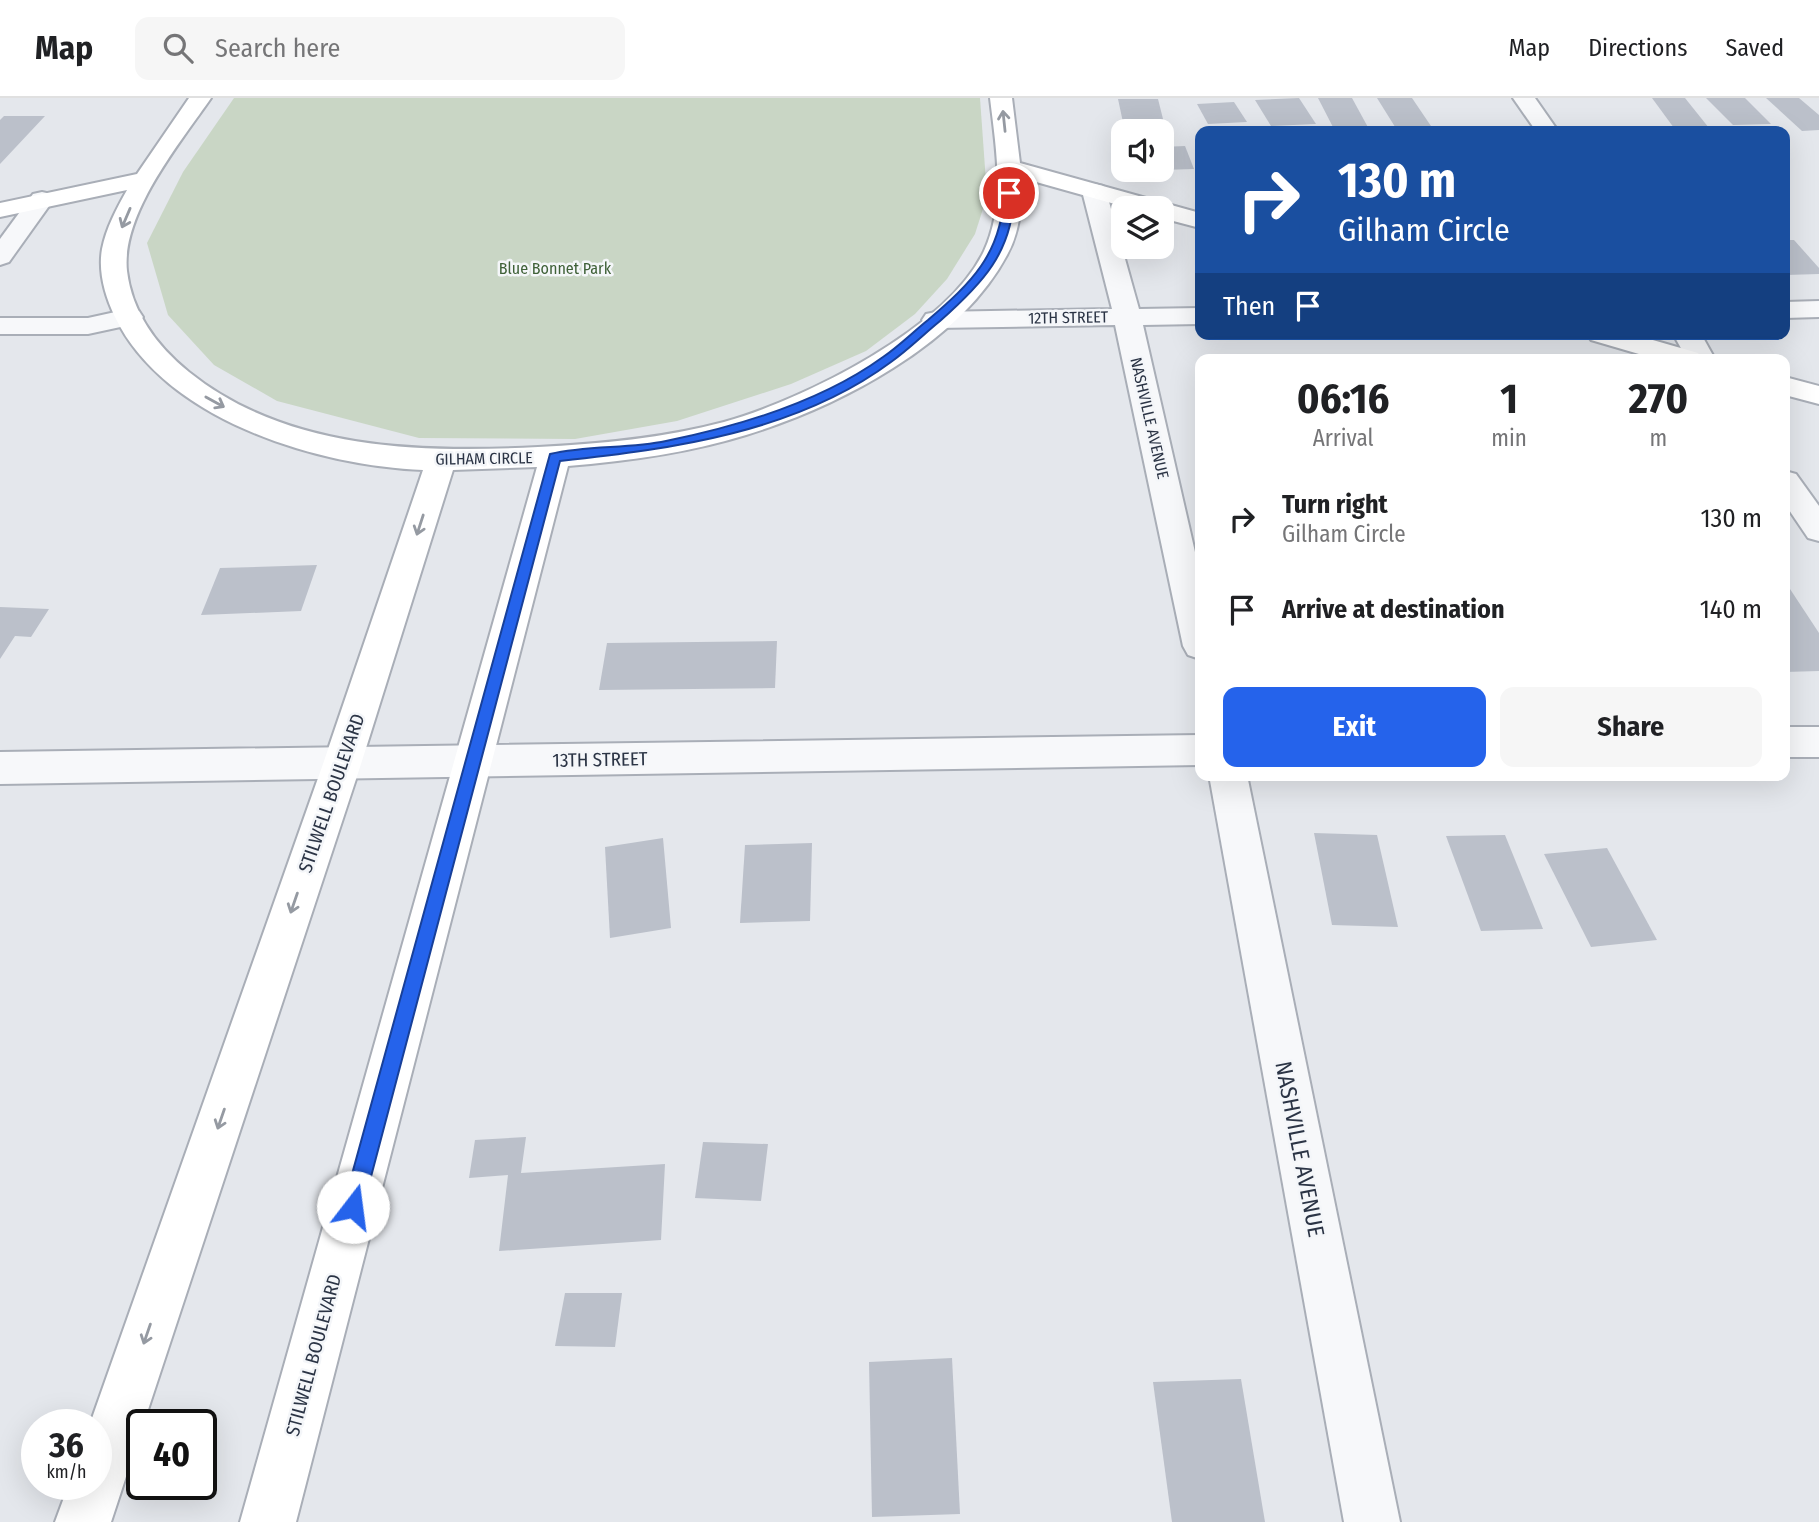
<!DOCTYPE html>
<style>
:root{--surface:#fff;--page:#f6f6f6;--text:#202124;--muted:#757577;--line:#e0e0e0;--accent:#2563eb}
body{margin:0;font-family:"Fira Sans Condensed",sans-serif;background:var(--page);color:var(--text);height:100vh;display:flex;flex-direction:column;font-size:26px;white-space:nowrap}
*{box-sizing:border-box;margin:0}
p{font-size:23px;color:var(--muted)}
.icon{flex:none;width:38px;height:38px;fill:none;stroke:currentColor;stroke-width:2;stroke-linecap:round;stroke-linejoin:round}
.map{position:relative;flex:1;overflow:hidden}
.panel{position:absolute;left:1195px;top:256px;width:595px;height:427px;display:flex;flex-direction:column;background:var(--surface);border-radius:14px;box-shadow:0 7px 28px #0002}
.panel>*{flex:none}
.guide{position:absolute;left:1195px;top:28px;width:595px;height:214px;border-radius:14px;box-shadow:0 7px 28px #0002;background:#1a4fa0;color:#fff;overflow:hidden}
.controls{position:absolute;left:1111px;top:21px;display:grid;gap:14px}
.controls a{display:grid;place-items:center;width:63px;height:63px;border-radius:14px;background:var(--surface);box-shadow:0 7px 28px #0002;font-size:35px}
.speed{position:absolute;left:21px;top:1311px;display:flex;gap:14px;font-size:35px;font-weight:700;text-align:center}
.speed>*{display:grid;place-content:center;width:91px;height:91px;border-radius:50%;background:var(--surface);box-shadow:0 7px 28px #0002;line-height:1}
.speed small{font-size:18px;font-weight:400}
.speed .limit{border:4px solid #111;border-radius:10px;background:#fff;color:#111}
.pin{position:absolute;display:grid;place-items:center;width:60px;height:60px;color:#fff;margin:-30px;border:4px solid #fff;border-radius:50%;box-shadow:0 2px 7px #0007}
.me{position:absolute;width:77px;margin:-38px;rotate:15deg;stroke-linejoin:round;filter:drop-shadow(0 0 5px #0008)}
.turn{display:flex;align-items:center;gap:24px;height:147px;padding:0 28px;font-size:32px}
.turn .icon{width:91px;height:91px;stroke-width:2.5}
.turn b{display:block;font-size:49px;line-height:60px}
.then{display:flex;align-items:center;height:66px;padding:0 28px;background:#0003;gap:14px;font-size:26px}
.eta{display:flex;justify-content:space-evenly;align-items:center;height:119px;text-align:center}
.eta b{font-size:42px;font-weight:700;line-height:49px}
.cta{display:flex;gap:14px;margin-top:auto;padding:14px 28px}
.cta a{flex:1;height:80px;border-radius:14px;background:var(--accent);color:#fff;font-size:28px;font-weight:700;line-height:80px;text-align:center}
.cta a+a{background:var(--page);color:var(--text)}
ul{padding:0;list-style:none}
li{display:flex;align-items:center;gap:21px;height:91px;padding:0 28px}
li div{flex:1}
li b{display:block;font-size:26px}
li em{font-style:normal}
header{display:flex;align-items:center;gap:42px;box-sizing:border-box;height:98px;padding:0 35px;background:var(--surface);border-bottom:2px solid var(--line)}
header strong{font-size:33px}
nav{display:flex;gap:38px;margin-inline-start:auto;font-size:24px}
.search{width:490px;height:63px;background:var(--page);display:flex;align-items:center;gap:18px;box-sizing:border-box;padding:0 24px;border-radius:14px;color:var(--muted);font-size:26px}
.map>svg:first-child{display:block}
</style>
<header>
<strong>Map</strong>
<div class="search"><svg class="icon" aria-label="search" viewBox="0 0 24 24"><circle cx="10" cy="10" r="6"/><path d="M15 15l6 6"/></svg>Search here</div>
<nav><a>Map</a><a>Directions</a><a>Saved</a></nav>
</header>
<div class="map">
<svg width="1819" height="1424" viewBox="0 0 1819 1424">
<rect width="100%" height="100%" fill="#e4e7ec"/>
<!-- green -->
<path fill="#c9d6c5" d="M234 0H980L987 98 975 136 947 181 915 216 866 253 791 286 677 323 575 341 419 340 277 303 214 267 168 217 147 145 183 74Z"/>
<!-- building -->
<g fill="#bbc0ca">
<path d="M1299 0 1316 26 1271 28 1255 2Z"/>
<path d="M1318 0H1352L1370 33H1335Z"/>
<path d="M1377 0H1412L1433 31 1397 32Z"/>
<path d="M1652 0H1685L1709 30H1674Z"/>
<path d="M1706 0H1745L1771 26 1733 27Z"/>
<path d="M1766 0H1799L1819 17V32L1802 33Z"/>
<path d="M1118 1H1158L1165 29H1124Z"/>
<path d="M1234 4 1247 24 1208 26 1197 6Z"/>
<path d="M4 18H45L0 66V22Z"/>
<path d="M1185 48 1194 71 1162 72V49Z"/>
<path d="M1785 142H1794L1819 170V176L1786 177Z"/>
<path d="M317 467 301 513 201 517 220 470Z"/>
<path d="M1790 491 1819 535V573L1785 574V492Z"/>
<path d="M0 509 49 511 31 539 15 538 0 561Z"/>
<path d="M777 543 775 590 599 592 607 545Z"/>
<path d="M1314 735 1377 737 1398 829 1332 827Z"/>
<path d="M1505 737 1543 831 1481 833 1446 738Z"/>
<path d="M663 740 671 830 610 840 605 749Z"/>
<path d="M812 745 810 823 740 825 745 747Z"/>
<path d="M1607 750 1657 842 1591 849 1544 756Z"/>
<path d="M526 1039 521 1075 665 1066 661 1142 499 1153 508 1077 469 1080 475 1042Z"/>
<path d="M703 1044 768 1046 761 1103 695 1100Z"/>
<path d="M565 1195H622L615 1249 555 1248Z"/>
<path d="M952 1260 960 1416 872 1419 869 1264Z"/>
<path d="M1241 1281 1265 1424H1172L1153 1284Z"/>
</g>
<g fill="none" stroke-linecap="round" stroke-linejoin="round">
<!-- street casing -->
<g stroke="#a9aeb7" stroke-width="4">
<g id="street">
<path d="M1513 0H1535L1558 33H1536Z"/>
<path d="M1094 86 1103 88 1106 93 1139 211 1200 210V226L1143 227 1200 476V561L1188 557 1183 548 1115 227 936 230 926 228 922 222 926 216 936 214 1112 211 1082 93 1085 88Z"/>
<path d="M42 94 51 96 54 101 9 164 0 167V141L33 96Z"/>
<path d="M1819 203V219L1785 220V204Z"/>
<path d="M129 211 139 213 143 219 139 225 88 236H0V220H88Z"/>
<path d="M1673 236H1701L1715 261H1687Z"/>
<path d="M1785 373 1796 376 1819 408V443L1808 440 1785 406Z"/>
<rect x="1785" y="629" width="34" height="30"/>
<path d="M1200 637V667L0 686V654Z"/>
<path d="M1209 677H1247L1400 1424H1344Z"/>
</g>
</g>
<!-- secondary casing -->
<g stroke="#a9aeb7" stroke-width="4">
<g id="secondary">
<path d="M189 0H211C180 45 121 116 127 173 132 215 157 248 189 274 286 352 419 355 538 349 600 346 664 340 724 324 803 302 948 230 984 153 1006 105 996 51 990 0H1012L1020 65 1200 115V130L1162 120V110H1129L1022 80C1022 106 1020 134 1007 157 960 246 838 309 746 337 688 355 628 363 568 368L296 1424H240L537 369 453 372 361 666 111 1424H55L69 1386H96V1326H90L323 666 423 372C316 368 164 321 115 219 105 198 98 174 102 151 106 130 117 110 127 92L0 119V105L137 76Z"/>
<path d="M1587 236H1632L1698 255 1702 261H1656L1591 242Z"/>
<path d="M1785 279 1819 288V306L1785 297Z"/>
</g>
</g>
<!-- street -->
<use href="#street" fill="#f7f8fa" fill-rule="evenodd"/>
<!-- secondary -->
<use href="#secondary" fill="#fff" fill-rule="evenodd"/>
</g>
<!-- one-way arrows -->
<defs><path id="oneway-shaft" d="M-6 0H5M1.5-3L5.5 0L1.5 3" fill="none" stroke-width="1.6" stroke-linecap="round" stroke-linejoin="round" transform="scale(1.75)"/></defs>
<g stroke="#959aa2">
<use href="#oneway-shaft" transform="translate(1004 23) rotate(-96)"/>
<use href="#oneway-shaft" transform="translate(126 120) rotate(113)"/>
<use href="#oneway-shaft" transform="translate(215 304) rotate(29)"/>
<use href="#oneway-shaft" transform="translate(420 427) rotate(108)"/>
<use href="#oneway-shaft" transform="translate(294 805) rotate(109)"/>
<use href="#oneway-shaft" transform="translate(221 1021) rotate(109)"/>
<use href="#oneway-shaft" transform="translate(147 1236) rotate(109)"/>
</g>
<!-- route -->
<path fill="#2563eb" stroke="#184099" stroke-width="2" d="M1009 92 1014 95C1013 154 982 186 940 223 924 236 908 252 891 264 797 334 673 351 560 363L363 1109 360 1116 353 1119 346 1116 343 1109 550 356C588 347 628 351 666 343 740 328 821 304 883 259 899 248 913 234 928 222 971 185 1002 156 1004 95Z"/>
<g text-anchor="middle" stroke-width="5" stroke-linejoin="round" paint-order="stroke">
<!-- far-park labels -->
<g font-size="16" fill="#3f6138" stroke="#f4f6f9">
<text x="555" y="176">Blue Bonnet Park</text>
</g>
<!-- far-street labels -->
<g font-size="16" fill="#2b3445" stroke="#f4f6f9">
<text transform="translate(1068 219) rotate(-1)" y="6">12TH STREET</text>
<text transform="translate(1150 320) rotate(77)" y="6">NASHVILLE AVENUE</text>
<text transform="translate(484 360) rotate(-1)" y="6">GILHAM CIRCLE</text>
</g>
<!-- street labels -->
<g font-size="19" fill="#2b3445" stroke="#f4f6f9">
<text transform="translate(600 661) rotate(-1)" y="7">13TH STREET</text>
<text transform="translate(331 695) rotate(-71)" y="7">STILWELL BOULEVARD</text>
<text transform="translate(313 1257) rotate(-75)" y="7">STILWELL BOULEVARD</text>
</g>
<!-- near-street labels -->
<g font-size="23" fill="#2b3445" stroke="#f4f6f9">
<text transform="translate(1300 1051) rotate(79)" y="8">NASHVILLE AVENUE</text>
</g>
</g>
</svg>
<div class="controls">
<a><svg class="icon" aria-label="sound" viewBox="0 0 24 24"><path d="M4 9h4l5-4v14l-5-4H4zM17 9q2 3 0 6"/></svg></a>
<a><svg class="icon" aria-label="layers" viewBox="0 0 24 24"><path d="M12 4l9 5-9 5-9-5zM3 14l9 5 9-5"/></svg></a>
</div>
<div class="speed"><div>36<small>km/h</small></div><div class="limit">40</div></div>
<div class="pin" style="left:1009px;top:95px;background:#d93025"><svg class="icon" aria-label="arrive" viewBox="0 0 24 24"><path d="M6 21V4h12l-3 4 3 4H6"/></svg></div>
<svg class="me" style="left:353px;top:1109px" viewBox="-20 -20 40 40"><circle r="19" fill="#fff"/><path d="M0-13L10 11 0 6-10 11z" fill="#2563eb"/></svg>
<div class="guide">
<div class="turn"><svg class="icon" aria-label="right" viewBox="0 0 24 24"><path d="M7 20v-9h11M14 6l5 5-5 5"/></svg><div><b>130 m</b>Gilham Circle</div></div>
<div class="then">Then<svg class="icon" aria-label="arrive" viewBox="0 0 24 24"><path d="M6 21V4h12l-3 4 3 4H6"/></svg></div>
</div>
<section class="panel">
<div class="eta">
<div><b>06:16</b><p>Arrival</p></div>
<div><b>1</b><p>min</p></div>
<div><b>270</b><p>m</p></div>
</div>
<ul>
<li><svg class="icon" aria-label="right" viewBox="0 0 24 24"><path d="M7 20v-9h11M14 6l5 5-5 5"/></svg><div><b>Turn right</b><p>Gilham Circle</p></div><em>130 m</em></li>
<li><svg class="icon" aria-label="arrive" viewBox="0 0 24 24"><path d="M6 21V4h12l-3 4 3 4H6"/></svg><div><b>Arrive at destination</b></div><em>140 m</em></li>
</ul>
<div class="cta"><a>Exit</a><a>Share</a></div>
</section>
</div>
